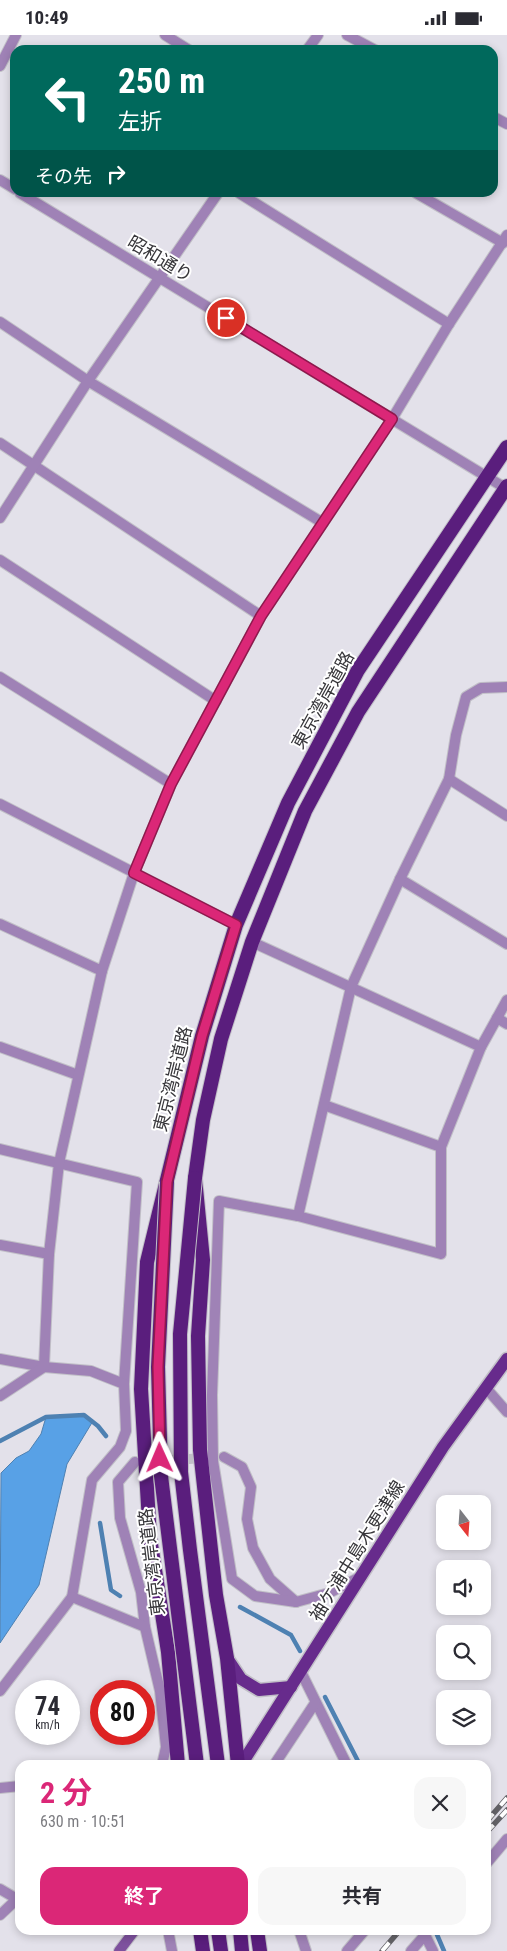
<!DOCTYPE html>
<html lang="ja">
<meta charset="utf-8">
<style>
:root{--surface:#fff;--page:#f7f7f7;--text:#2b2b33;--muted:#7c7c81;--accent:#db2777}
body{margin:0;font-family:"Roboto Condensed","Noto Sans JP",sans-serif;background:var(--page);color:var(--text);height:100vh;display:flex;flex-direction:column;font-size:19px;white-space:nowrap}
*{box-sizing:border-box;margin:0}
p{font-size:16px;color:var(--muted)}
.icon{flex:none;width:28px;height:28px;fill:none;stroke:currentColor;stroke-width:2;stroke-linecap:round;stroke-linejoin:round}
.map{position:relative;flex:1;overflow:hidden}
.sheet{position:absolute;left:15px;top:1725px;width:476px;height:175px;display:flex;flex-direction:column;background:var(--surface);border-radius:15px;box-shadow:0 2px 8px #0003}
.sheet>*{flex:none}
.hud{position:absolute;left:10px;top:10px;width:488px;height:152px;border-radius:15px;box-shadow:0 2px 8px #0003;background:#00695c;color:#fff;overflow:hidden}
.needle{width:32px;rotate:163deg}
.tools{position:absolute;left:436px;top:1460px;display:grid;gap:10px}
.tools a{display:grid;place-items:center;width:55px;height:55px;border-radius:10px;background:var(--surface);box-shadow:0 2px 8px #0003;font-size:25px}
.speed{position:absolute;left:15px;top:1645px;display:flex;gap:10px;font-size:25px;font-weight:700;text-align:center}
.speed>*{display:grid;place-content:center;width:65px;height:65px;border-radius:50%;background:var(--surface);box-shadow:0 2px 8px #0003;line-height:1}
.speed small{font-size:12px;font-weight:400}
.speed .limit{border:8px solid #d22;background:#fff;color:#111}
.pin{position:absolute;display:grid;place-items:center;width:42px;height:42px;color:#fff;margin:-21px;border:2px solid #fff;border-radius:50%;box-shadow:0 1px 5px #0007}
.me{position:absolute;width:55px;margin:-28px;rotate:359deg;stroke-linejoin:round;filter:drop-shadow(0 0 4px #0008)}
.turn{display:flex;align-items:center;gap:18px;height:105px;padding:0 25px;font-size:22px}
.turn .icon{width:65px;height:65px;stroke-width:2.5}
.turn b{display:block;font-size:35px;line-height:42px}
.then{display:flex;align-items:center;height:48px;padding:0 25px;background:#0003;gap:10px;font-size:19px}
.round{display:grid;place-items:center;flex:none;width:52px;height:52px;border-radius:15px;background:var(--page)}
.summary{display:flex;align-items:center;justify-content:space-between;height:85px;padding:0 25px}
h1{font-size:30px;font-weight:700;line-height:38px;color:var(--accent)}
.cta{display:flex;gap:10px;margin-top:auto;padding:10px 25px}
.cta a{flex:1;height:58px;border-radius:15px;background:var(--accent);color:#fff;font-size:20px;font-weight:700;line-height:58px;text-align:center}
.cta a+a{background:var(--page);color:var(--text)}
.status{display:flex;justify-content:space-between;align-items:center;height:35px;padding:0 25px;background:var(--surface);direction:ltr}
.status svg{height:14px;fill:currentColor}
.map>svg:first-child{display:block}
</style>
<div class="status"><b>10:49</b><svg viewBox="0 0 49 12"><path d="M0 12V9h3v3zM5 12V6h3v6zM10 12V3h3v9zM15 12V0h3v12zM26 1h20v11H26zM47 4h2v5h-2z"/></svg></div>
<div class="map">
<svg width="507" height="1916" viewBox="0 0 507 1916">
<rect width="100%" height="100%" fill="#e3e1ea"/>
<!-- water -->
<path fill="#58a1e6" stroke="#4e81b2" d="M84 1380 93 1386 67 1429 39 1550 0 1608 1 1438 16 1423 29 1416 41 1399 46 1382Z"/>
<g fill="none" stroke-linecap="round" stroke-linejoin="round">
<!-- stream -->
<g stroke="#4e81b2" stroke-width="4.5">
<path d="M0 1406 46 1382 84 1380 98 1391 106 1401"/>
<path d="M100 1488 111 1555 120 1561"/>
<path d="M240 1572 291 1600 300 1616"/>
<path d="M325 1662 360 1730"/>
<path d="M435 1895 444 1916"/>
</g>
<!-- minor-tunnel -->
<path stroke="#c1bfc7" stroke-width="10" stroke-dasharray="10 5" stroke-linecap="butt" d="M156 1426 206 1423"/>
<!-- minor casing -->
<g stroke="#c1bfc7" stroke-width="12">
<g id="minor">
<path d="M165 0 189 15"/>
<path d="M347 0 375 15"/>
<path d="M307 15 318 0"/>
<path d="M0 31 16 0"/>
<path d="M492 81 507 89"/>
<path d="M239 158 449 289"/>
<path d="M416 158 503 208"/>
<path d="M0 287 88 346 323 488"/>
<path d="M0 408 261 581"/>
<path d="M0 483 88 346 218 158"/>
<path d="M0 525 216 666"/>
<path d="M0 642 171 749"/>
<path d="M449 744 507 781"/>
<path d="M0 769 236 890"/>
<path d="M400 844 507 909"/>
<path d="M0 889 102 936"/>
<path d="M252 907 481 1012"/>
<path d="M497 983 507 989"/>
<path d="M0 1012 78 1040"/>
<path d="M324 1070 441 1112"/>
<path d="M0 1114 137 1147 124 1349"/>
<path d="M298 1181 441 1219V1112L481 1012 507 965"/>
<path d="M0 1210 49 1219"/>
<path d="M0 1324 44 1332 91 1336 124 1349 126 1396 120 1412 92 1445 72 1562 0 1656"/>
<path d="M486 1353 507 1377"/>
<path d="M0 1361 44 1332 49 1219 59 1128 102 936 134 838 171 749 261 581 392 384 449 289 507 200"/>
<path d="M224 1422 242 1432 251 1452 247 1484 253 1513 270 1544 296 1567"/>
<path d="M135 1427 118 1447 120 1483 141 1557 145 1592 160 1656 166 1712 162 1730"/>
<path d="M362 1541 329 1558 296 1567 255 1561 232 1544 213 1426 212 1360 219 1166 298 1181 351 952 400 844 449 744 456 700 466 662 481 653 507 652"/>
<path d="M72 1562 145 1592"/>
<path d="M301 1637 347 1730"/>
<path d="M274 1730 315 1668"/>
<path d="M0 1753 20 1751"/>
<path d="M486 1829 507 1804"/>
<path d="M0 1854 17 1864 0 1880"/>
<path d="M168 1895 172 1916"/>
<path d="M299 1895 306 1916"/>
<path d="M347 1916 365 1895"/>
<path d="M411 1916 425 1900 433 1916"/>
</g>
</g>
<!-- tertiary casing -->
<g stroke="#c1bfc7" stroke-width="12">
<g id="tertiary">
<path d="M0 145 15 154"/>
<path d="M20 158 507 454"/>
</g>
</g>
<!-- secondary casing -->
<g stroke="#c1bfc7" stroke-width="12">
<path id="secondary" d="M119 1916 135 1895"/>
</g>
<!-- primary casing -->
<g stroke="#c1bfc7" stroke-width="15">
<g id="primary">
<path d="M227 1623 241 1644 259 1655 291 1652"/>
<path d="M241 1730 443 1412 507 1324"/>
</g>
</g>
<!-- trunk casing -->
<g stroke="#c1bfc7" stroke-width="16">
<g id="trunk">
<path d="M178 1730 168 1617 150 1503 141 1354 147 1227 202 1001 236 890 288 768 358 635 507 412"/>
<path d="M238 1730 227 1623 216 1560 200 1415 198 1301 203 1225 195 1143 203 1085 221 1004 252 907 305 776 358 677 507 451"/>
<path d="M200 1895 203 1916"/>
<path d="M218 1895 221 1916"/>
<path d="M240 1895 242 1916"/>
<path d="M257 1895 260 1916"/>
</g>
</g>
<!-- minor -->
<use href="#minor" stroke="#9f82b6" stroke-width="10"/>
<!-- tertiary -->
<use href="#tertiary" stroke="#9f82b6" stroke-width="10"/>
<!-- secondary -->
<use href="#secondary" stroke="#7e519e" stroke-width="10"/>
<!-- primary -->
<use href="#primary" stroke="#672b8c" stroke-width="12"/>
<!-- trunk -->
<use href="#trunk" stroke="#5a1e7d" stroke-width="14"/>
<!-- rail casing -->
<g stroke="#636267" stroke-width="5.5">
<g id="rail">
<path d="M486 1787 507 1763"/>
<path d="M486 1798 507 1775"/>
<path d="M382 1916 400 1895"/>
</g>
</g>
<!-- rail -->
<use href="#rail" stroke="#fff" stroke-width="4" stroke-dasharray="11" stroke-linecap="butt"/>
<!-- trunk-bridge casing -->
<g stroke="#c1bfc7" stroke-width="16" stroke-linecap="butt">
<g id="trunk-bridge">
<path d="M195 1143 180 1299 181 1437 190 1515 218 1730"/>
<path d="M167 1147 158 1332 161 1441 197 1730"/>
</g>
</g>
<!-- trunk-bridge -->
<use href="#trunk-bridge" stroke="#5a1e7d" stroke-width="14"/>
</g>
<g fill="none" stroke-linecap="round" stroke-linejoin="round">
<!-- route casing -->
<g stroke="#8e194d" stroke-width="12">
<path id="route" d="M160 1423 158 1332 167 1147 202 1001 236 890 134 838 171 749 261 581 392 384 226 283"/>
</g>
<!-- route -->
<use href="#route" stroke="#db2777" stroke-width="9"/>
</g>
<g text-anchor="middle" stroke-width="4" stroke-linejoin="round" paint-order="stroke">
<!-- street labels -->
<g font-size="18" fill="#37363a" stroke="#fff">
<text transform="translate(160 224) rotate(31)" y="6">昭和通り</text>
<text transform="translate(323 665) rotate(-61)" y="6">東京湾岸道路</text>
<text transform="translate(173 1044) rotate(-76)" y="6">東京湾岸道路</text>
<text transform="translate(357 1516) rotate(-58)" y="6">袖ケ浦中島木更津線</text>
<text transform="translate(152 1527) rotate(-97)" y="6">東京湾岸道路</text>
</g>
</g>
</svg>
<div class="tools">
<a><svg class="needle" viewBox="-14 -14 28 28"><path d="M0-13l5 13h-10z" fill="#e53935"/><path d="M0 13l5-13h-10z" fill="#7c7c81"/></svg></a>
<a><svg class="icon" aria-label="sound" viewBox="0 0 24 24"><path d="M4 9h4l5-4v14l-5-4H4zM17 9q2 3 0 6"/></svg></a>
<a><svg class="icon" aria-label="search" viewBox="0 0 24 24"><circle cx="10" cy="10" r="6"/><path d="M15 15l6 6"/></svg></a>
<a><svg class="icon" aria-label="layers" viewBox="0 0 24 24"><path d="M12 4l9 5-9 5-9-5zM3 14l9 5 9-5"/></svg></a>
</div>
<div class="speed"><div>74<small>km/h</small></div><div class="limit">80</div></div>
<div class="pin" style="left:226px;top:283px;background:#d93025"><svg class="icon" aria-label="arrive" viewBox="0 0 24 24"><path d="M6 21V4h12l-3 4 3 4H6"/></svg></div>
<svg class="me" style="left:160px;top:1423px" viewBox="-20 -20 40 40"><path d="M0-17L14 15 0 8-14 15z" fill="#db2777" stroke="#fff" stroke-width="4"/></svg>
<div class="hud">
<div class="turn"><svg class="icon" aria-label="left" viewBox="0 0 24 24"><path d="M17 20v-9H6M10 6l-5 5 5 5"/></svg><div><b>250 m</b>左折</div></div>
<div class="then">その先<svg class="icon" aria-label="right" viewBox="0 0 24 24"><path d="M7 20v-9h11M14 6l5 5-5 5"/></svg></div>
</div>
<section class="sheet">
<div class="summary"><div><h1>2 分</h1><p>630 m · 10:51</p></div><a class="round"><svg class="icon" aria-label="close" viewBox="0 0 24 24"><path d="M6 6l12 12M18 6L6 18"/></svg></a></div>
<div class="cta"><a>終了</a><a>共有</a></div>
</section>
</div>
